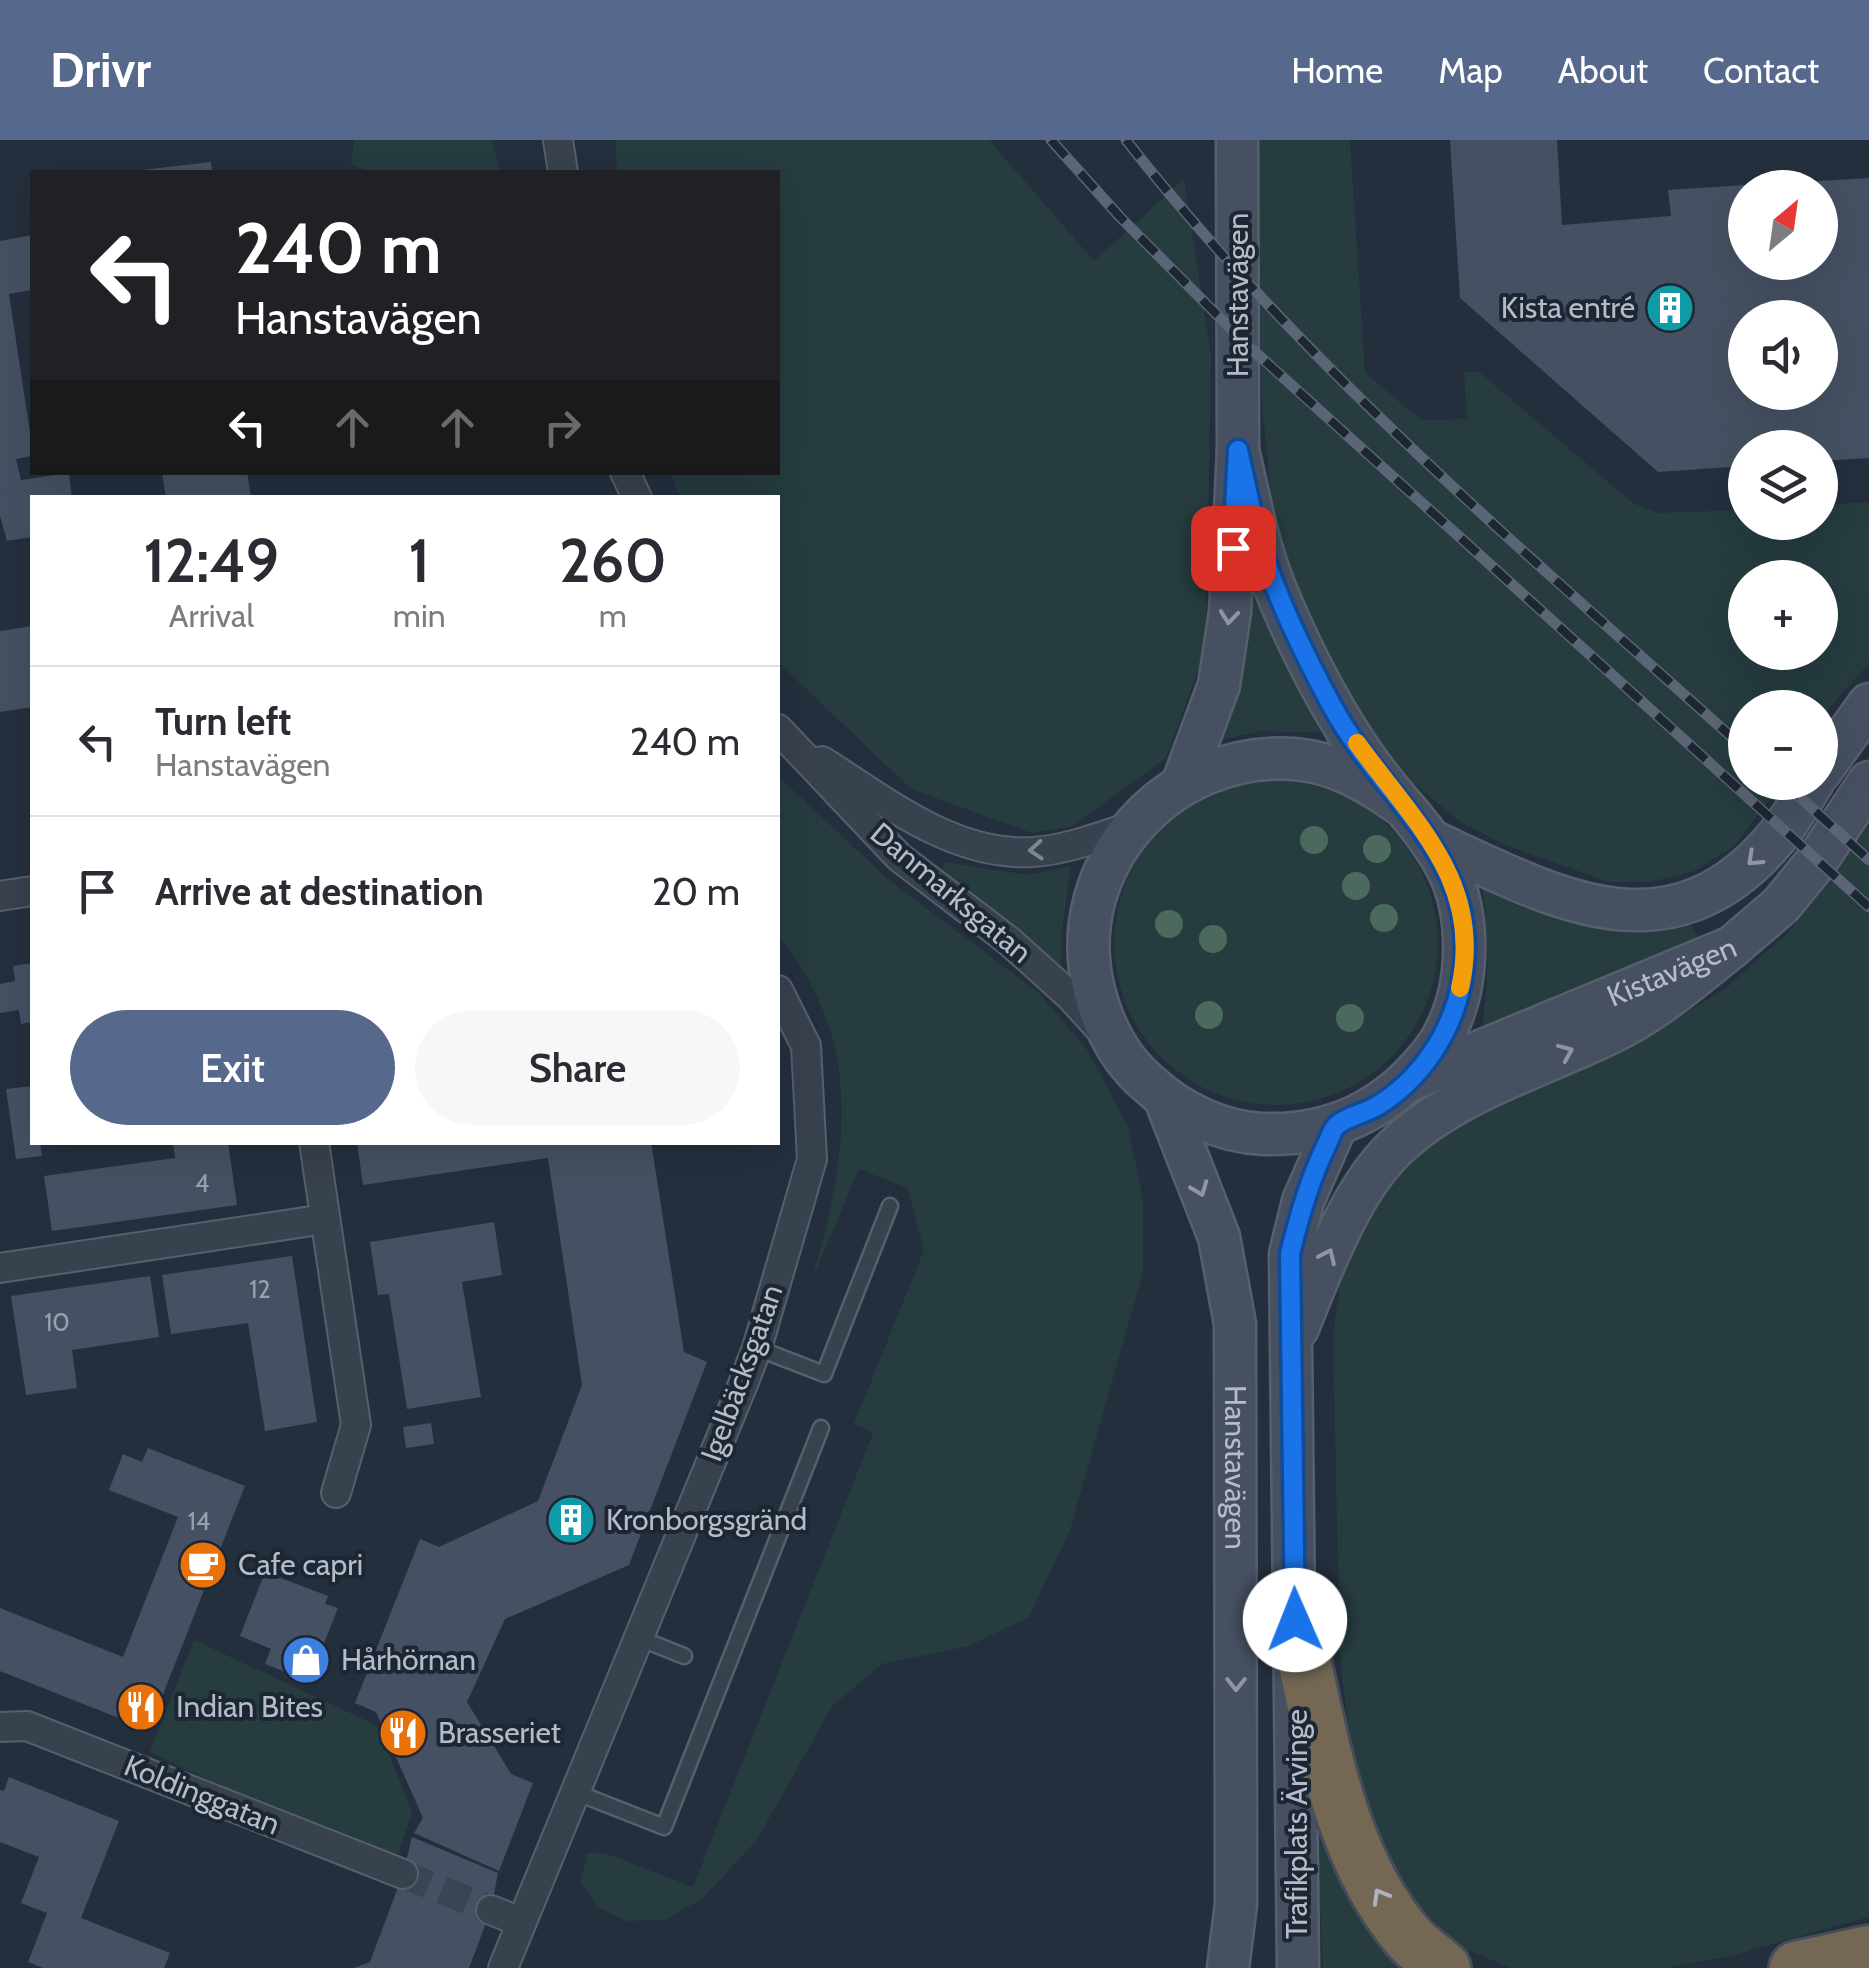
<!DOCTYPE html>
<meta charset="utf-8">
<style>
:root{--surface:#fff;--page:#f7f7f7;--text:#2b2b33;--muted:#7c7c81;--line:#e1e1e2;--accent:#56698c}
body{margin:0;font-family:Cabin,sans-serif;background:var(--page);color:var(--text);height:100vh;display:flex;flex-direction:column;font-size:38px;white-space:nowrap}
*{box-sizing:border-box;margin:0}
p{font-size:32px;color:var(--muted)}
.icon{flex:none;width:55px;height:55px;fill:none;stroke:currentColor;stroke-width:2;stroke-linecap:round;stroke-linejoin:round}
.map{position:relative;flex:1;overflow:hidden}
.sheet{position:absolute;left:30px;top:355px;width:750px;height:650px;display:flex;flex-direction:column;background:var(--surface);border-radius:0px;box-shadow:0 10px 40px #0002}
.sheet>*{flex:none}
.hud{position:absolute;left:30px;top:30px;width:750px;height:305px;border-radius:0px;box-shadow:0 10px 40px #0002;background:#202124;color:#fff;overflow:hidden}
.needle{width:65px;rotate:29deg}
.buttons{position:absolute;left:1728px;top:30px;display:grid;gap:20px}
.buttons a{display:grid;place-items:center;width:110px;height:110px;border-radius:50%;background:var(--surface);box-shadow:0 10px 40px #0002;font-size:50px}
.pin{position:absolute;display:grid;place-items:center;width:85px;height:85px;color:#fff;margin:-42px;border-radius:20px;box-shadow:0 5px 15px #0006}
.me{position:absolute;width:110px;margin:-55px;rotate:359deg;stroke-linejoin:round;filter:drop-shadow(0 0 8px #0008)}
.turn{display:flex;align-items:center;gap:35px;height:210px;padding:0 40px;font-size:45px}
.turn .icon{width:130px;height:130px;stroke-width:2.5}
.turn b{display:block;font-size:70px;line-height:85px}
.lanes{display:flex;align-items:center;height:95px;padding:0 40px;background:#0003;justify-content:center;gap:50px;direction:ltr}
.lanes .off{opacity:.35}
.eta{display:flex;justify-content:space-evenly;align-items:center;height:170px;text-align:center}
.eta b{font-size:60px;font-weight:600;line-height:70px}
.primary-button{display:flex;gap:20px;margin-top:auto;padding:20px 40px}
.primary-button a{flex:1;height:115px;border-radius:60px;background:var(--accent);color:#fff;font-size:40px;font-weight:600;line-height:115px;text-align:center}
.primary-button a+a{background:var(--page);color:var(--text)}
ul{padding:0;list-style:none}
li{display:flex;align-items:center;gap:30px;height:150px;padding:0 40px;border-top:2px solid var(--line)}
li div{flex:1}
li b{display:block;font-size:38px}
li em{font-style:normal}
header{display:flex;align-items:center;gap:60px;box-sizing:border-box;height:140px;padding:0 50px;background:var(--accent);color:#fff}
header strong{font-size:48px}
nav{display:flex;gap:55px;margin-inline-start:auto;font-size:35px}
.map>svg:first-child{display:block}
</style>
<header>
<strong>Drivr</strong>
<nav><a>Home</a><a>Map</a><a>About</a><a>Contact</a></nav>
</header>
<div class="map">
<svg width="1869" height="1828" viewBox="0 0 1869 1828">
<rect width="100%" height="100%" fill="#242f3e"/>
<!-- green -->
<g fill="#263c3f" fill-rule="evenodd">
<path d="M354 0H492L500 32H373L351 25Z"/>
<path d="M615 0H989L1094 121 1184 39 1211 216 1206 509 1166 618 1073 686 1032 693 911 649 778 522V358L680 357 671 333 778 332V32H617Z"/>
<path d="M1256 0H1350L1365 233 1421 280 1467 279 1464 233 1478 231 1633 363 1657 373 1745 370V382H1820V365L1869 362V523L1831 566 1820 584V568H1745V642L1783 643 1733 707 1694 731 1650 742H1608L1503 704 1459 681 1406 637 1367 591 1326 521 1293 447 1272 363 1262 264ZM1745 438H1820V512H1745Z"/>
<path d="M1247 434 1330 593 1260 591 1218 601 1235 558Z"/>
<path d="M778 636 891 742 1039 853 1088 911 1128 987 1143 1058V1132L1070 1390 1029 1477 969 1506 882 1524 833 1565 756 1701 703 1758 665 1780 626 1781 598 1767 581 1743 587 1713H605L693 1747 873 1293 854 1284 924 1110 908 1048 859 1029 812 1140C847 1019 867 901 778 797Z"/>
<circle cx="1276" cy="803" r="162"/>
<path d="M1869 685V1777L1734 1815 1667 1828H1512L1459 1807 1416 1762 1383 1711 1355 1642 1340 1516 1333 1197 1342 1124 1361 1073 1403 1020 1448 984 1652 893 1725 849 1788 793Z"/>
<path d="M945 722 1028 735 1071 726 1062 788 1061 829 1017 787 941 733Z"/>
<path d="M1482 749C1561 780 1604 798 1689 782L1701 801 1482 890C1489 842 1489 798 1482 749Z"/>
<path d="M194 1500 378 1586 412 1672 394 1727 150 1612Z"/>
<path d="M1323 1670 1414 1828H1323L1317 1703Z"/>
</g>
<!-- building -->
<g fill="#455162" fill-rule="evenodd">
<path d="M1450 0H1557L1562 85 1671 76 1668 50 1745 45V122H1820V48H1754V45L1869 38V318L1820 321V308H1745V326L1658 332 1460 158ZM1745 178H1820V252H1745Z"/>
<path d="M211 22 212 32H142V30Z"/>
<path d="M32 95V150L9 154 32 306V316L16 319 21 340 69 333 72 358H32V397L7 401 0 376V101Z"/>
<path d="M162 332H247L251 358H166Z"/>
<path d="M32 486V567L0 572V491Z"/>
<path d="M32 823V882L21 884 19 870 0 873V844L15 841 13 826Z"/>
<path d="M32 946V1002H40L42 1016 16 1019 6 949Z"/>
<path d="M173 1002H228L237 1065 52 1091 44 1036 175 1018Z"/>
<path d="M357 1002H651L684 1212 707 1222 629 1425 505 1479 467 1562 511 1634 533 1643 499 1731 414 1693 423 1678 376 1572 355 1563 420 1399 439 1407 538 1361 582 1245 548 1018 363 1045Z"/>
<path d="M494 1082 502 1135 462 1142 481 1257 407 1269 389 1154 378 1155 370 1102Z"/>
<path d="M292 1116 317 1282 265 1291 248 1183 171 1194 162 1135Z"/>
<path d="M150 1136 159 1197 72 1210 77 1248 26 1255 11 1156Z"/>
<path d="M431 1283 434 1304 406 1308 403 1287Z"/>
<path d="M148 1308 245 1346 149 1590 0 1531V1468L123 1517 178 1377 109 1350 123 1314 142 1322Z"/>
<path d="M265 1432 328 1456 325 1464 338 1468 309 1541 265 1524 271 1509 240 1496Z"/>
<path d="M9 1637 119 1681 81 1778 170 1813 164 1828H43L28 1822 47 1773 21 1763 39 1717 0 1702V1650L4 1651Z"/>
<path d="M412 1697 498 1733 491 1770 469 1828H354L370 1822 403 1734Z"/>
</g>
<g fill="none" stroke-linecap="round" stroke-linejoin="round">
<!-- street-tunnel -->
<path stroke="#3a4453" stroke-width="28" stroke-dasharray="28 14" stroke-linecap="butt" d="M403 1734 491 1770"/>
<!-- lane casing -->
<g stroke="#565f6c" stroke-width="19">
<g id="lane">
<path d="M757 1208 824 1234 890 1066"/>
<path d="M639 1498 684 1516"/>
<path d="M575 1652 664 1687 821 1288"/>
</g>
</g>
<!-- street casing -->
<g stroke="#565f6c" stroke-width="32">
<g id="street">
<path d="M558 0 563 32"/>
<path d="M625 332 637 358"/>
<path d="M778 589 899 717 1009 801 1070 856 1101 890"/>
<path d="M822 621C885 661 954 717 1033 712 1066 710 1099 697 1130 687"/>
<path d="M0 756 32 751"/>
<path d="M314 1002 356 1285 336 1353"/>
<path d="M0 1128 325 1079"/>
<path d="M0 1587 27 1586 403 1734"/>
<path d="M491 1770 521 1782"/>
<path d="M503 1828 743 1244 757 1208 812 1019 806 906 778 850"/>
</g>
</g>
<!-- secondary casing -->
<g stroke="#565f6c" stroke-width="45">
<g id="secondary">
<path d="M1238 310C1246 343 1252 377 1262 410 1275 456 1310 528 1334 569 1353 602 1378 638 1403 666 1449 719 1470 758 1463 831 1460 861 1448 895 1428 918 1385 971 1331 996 1263 994 1221 992 1179 972 1149 944 1120 920 1103 886 1094 850 1063 726 1168 610 1294 619 1335 622 1369 642 1401 665"/>
<path d="M1820 632 1869 564"/>
<path d="M1183 642 1219 545 1230 472 1238 310 1237 0"/>
<path d="M1434 702C1555 758 1669 823 1774 700 1789 683 1801 661 1813 642"/>
<path id="s1" d="M1413 939 1732 807 1781 765 1816 722 1869 642"/>
<path id="s2" d="M1165 959 1219 1097 1235 1184 1236 1764 1228 1828"/>
<path d="M1298 1188C1321 1131 1350 1051 1395 1008 1453 952 1538 928 1608 894 1655 872 1692 839 1732 807"/>
<path d="M1298 1828 1290 1114 1303 1061 1336 986"/>
</g>
</g>
<!-- highway casing -->
<g stroke="#434c59" stroke-width="58">
<g id="highway">
<path d="M1295 1480C1321 1587 1335 1712 1409 1798 1419 1809 1433 1818 1444 1828"/>
<path d="M1796 1828 1869 1812"/>
</g>
</g>
<!-- lane -->
<use href="#lane" stroke="#38414e" stroke-width="14"/>
<!-- street -->
<use href="#street" stroke="#38414e" stroke-width="28"/>
<!-- secondary -->
<use href="#secondary" stroke="#465061" stroke-width="40"/>
<!-- highway -->
<use href="#highway" stroke="#746855" stroke-width="52"/>
<!-- rail casing -->
<g stroke="#5a6575" stroke-width="11">
<g id="rail">
<path d="M1051 0 1120 77 1245 203 1869 767"/>
<path d="M1126 0C1305 229 1530 416 1745 609"/>
<path d="M1783 642 1869 720"/>
</g>
</g>
<!-- rail -->
<use href="#rail" stroke="#1d2633" stroke-width="8" stroke-dasharray="22" stroke-linecap="butt"/>
</g>
<!-- trees -->
<g fill="#4b6a5d">
<circle cx="1314" cy="700" r="14"/>
<circle cx="1377" cy="709" r="14"/>
<circle cx="1356" cy="746" r="14"/>
<circle cx="1384" cy="778" r="14"/>
<circle cx="1169" cy="784" r="14"/>
<circle cx="1213" cy="799" r="14"/>
<circle cx="1209" cy="875" r="14"/>
<circle cx="1350" cy="878" r="14"/>
</g>
<!-- one-way arrows -->
<defs><path id="oneway-chevron" d="M-2-3.5L2.5 0L-2 3.5" fill="none" stroke-width="1.6" stroke-linecap="round" stroke-linejoin="round" transform="scale(2.5)"/></defs>
<g stroke="#8e96a5">
<use href="#oneway-chevron" transform="translate(1229 477) rotate(96)"/>
<use href="#oneway-chevron" transform="translate(1754 719) rotate(137)"/>
<use href="#oneway-chevron" transform="translate(1566 912) rotate(-23)"/>
<use href="#oneway-chevron" transform="translate(1200 1049) rotate(69)"/>
<use href="#oneway-chevron" transform="translate(1328 1116) rotate(-65)"/>
<use href="#oneway-chevron" transform="translate(1236 1544) rotate(90)"/>
</g>
<use stroke="#7c8592" href="#oneway-chevron" transform="translate(1036 710) rotate(176)"/>
<use stroke="#aeb4bd" href="#oneway-chevron" transform="translate(1380 1756) rotate(-120)"/>
<g fill="none" stroke-linecap="round" stroke-linejoin="round">
<!-- route casing -->
<g stroke="#114b97" stroke-width="25">
<path id="route" d="M1233 408 1238 310C1246 344 1252 380 1263 413 1280 465 1306 518 1332 566 1383 661 1487 722 1461 845 1451 894 1420 940 1377 966 1366 973 1345 977 1336 986 1332 990 1329 1001 1326 1006 1309 1041 1299 1076 1290 1114L1295 1480"/>
</g>
<!-- route -->
<use href="#route" stroke="#1a73e8" stroke-width="18"/>
<!-- slow -->
<path stroke="#f59e0b" stroke-width="18" d="M1357 603C1413 681 1484 742 1460 848"/>
</g>
<!-- icons -->
<defs>
<g id="building-disc" transform="scale(2.5)"><circle r="9.5" fill="#0f9aa8" stroke="#1d2633"/><path d="M-4-6H4V6H1V3H-1V6H-4ZM-2.5-4.3h1.7v1.8h-1.7ZM.8-4.3h1.7v1.8H.8ZM-2.5-1h1.7V.8h-1.7ZM.8-1h1.7V.8H.8Z" fill="#fff"/></g>
<g id="cafe-disc" transform="scale(2.5)"><circle r="9.5" fill="#e8710a" stroke="#1d2633"/><path d="M-5.5-4.5H6V0H3Q3 3.5 0 3.5H-2.5Q-5.5 3.5-5.5 0ZM3-3.2v2h1.7v-2ZM-6 4.5H4V6H-6Z" fill="#fff"/></g>
<g id="shop-disc" transform="scale(2.5)"><circle r="9.5" fill="#3f7fe0" stroke="#1d2633"/><path d="M-5-2.5h2.3a2.7 3.5 0 0 1 5.4 0H5L5.5 6h-11ZM-1.5-2.5h3a1.5 2.3 0 0 0-3 0Z" fill="#fff"/></g>
<g id="restaurant-disc" transform="scale(2.5)"><circle r="9.5" fill="#e8710a" stroke="#1d2633"/><path d="M-5-6h1v4h1v-4h1v4h1v-4h1v5L-1.5 .5V6h-2V.5L-5-1ZM5-6V6H3V1.5H1.5Q1.5-4 5-6Z" fill="#fff"/></g>
</defs>
<g fill-rule="evenodd">
<use href="#building-disc" x="1670" y="168"/>
<use href="#building-disc" x="571" y="1380"/>
<use href="#cafe-disc" x="203" y="1425"/>
<use href="#shop-disc" x="306" y="1520"/>
<use href="#restaurant-disc" x="141" y="1567"/>
<use href="#restaurant-disc" x="403" y="1593"/>
</g>
<g text-anchor="middle" stroke-width="8" stroke-linejoin="round" paint-order="stroke">
<!-- number labels -->
<g font-size="25" fill="#98a1af">
<text x="202" y="1052">4</text>
<text x="260" y="1158">12</text>
<text x="57" y="1191">10</text>
<text x="199" y="1390">14</text>
</g>
<!-- street labels -->
<g font-size="30" fill="#b4bcc9" stroke="#1d2633">
<text transform="translate(1238 155) rotate(-90)" y="10">Hanstavägen</text>
<text transform="translate(951 753) rotate(40)" y="10">Danmarksgatan</text>
<text dy="10" stroke="none"><textPath href="#s1" startOffset="280">Kistavägen</textPath></text>
<text transform="translate(742 1233) rotate(-70)" y="10">Igelbäcksgatan</text>
<text dy="10" stroke="none"><textPath href="#s2" startOffset="380">Hanstavägen</textPath></text>
<text transform="translate(202 1655) rotate(22)" y="10">Koldinggatan</text>
<text transform="translate(1297 1684) rotate(-90)" y="10">Trafikplats Ärvinge</text>
</g>
<!-- poi labels -->
<g font-size="30" fill="#b4bcc9" stroke="#1d2633" text-anchor="start">
<text x="1635" y="178" text-anchor="end">Kista entré</text>
<text x="606" y="1390">Kronborgsgränd</text>
<text x="238" y="1435">Cafe capri</text>
<text x="341" y="1530">Hårhörnan</text>
<text x="176" y="1577">Indian Bites</text>
<text x="438" y="1603">Brasseriet</text>
</g>
</g>
</svg>
<div class="buttons">
<a><svg class="needle" viewBox="-14 -14 28 28"><path d="M0-13l5 13h-10z" fill="#e53935"/><path d="M0 13l5-13h-10z" fill="#7c7c81"/></svg></a>
<a><svg class="icon" aria-label="sound" viewBox="0 0 24 24"><path d="M4 9h4l5-4v14l-5-4H4zM17 9q2 3 0 6"/></svg></a>
<a><svg class="icon" aria-label="layers" viewBox="0 0 24 24"><path d="M12 4l9 5-9 5-9-5zM3 14l9 5 9-5"/></svg></a>
<a>+</a>
<a>−</a>
</div>
<div class="pin" style="left:1233px;top:408px;background:#d93025"><svg class="icon" aria-label="arrive" viewBox="0 0 24 24"><path d="M6 21V4h12l-3 4 3 4H6"/></svg></div>
<svg class="me" style="left:1295px;top:1480px" viewBox="-20 -20 40 40"><circle r="19" fill="#fff"/><path d="M0-13L10 11 0 6-10 11z" fill="#1a73e8"/></svg>
<div class="hud">
<div class="turn"><svg class="icon" aria-label="left" viewBox="0 0 24 24"><path d="M17 20v-9H6M10 6l-5 5 5 5"/></svg><div><b>240 m</b>Hanstavägen</div></div>
<div class="lanes"><svg class="icon" aria-label="left" viewBox="0 0 24 24"><path d="M17 20v-9H6M10 6l-5 5 5 5"/></svg><svg class="icon off" aria-label="ahead" viewBox="0 0 24 24"><path d="M12 20V5M6 11l6-6 6 6"/></svg><svg class="icon off" aria-label="ahead" viewBox="0 0 24 24"><path d="M12 20V5M6 11l6-6 6 6"/></svg><svg class="icon off" aria-label="right" viewBox="0 0 24 24"><path d="M7 20v-9h11M14 6l5 5-5 5"/></svg></div>
</div>
<section class="sheet">
<div class="eta">
<div><b>12:49</b><p>Arrival</p></div>
<div><b>1</b><p>min</p></div>
<div><b>260</b><p>m</p></div>
</div>
<ul>
<li><svg class="icon" aria-label="left" viewBox="0 0 24 24"><path d="M17 20v-9H6M10 6l-5 5 5 5"/></svg><div><b>Turn left</b><p>Hanstavägen</p></div><em>240 m</em></li>
<li><svg class="icon" aria-label="arrive" viewBox="0 0 24 24"><path d="M6 21V4h12l-3 4 3 4H6"/></svg><div><b>Arrive at destination</b></div><em>20 m</em></li>
</ul>
<div class="primary-button"><a>Exit</a><a>Share</a></div>
</section>
</div>
